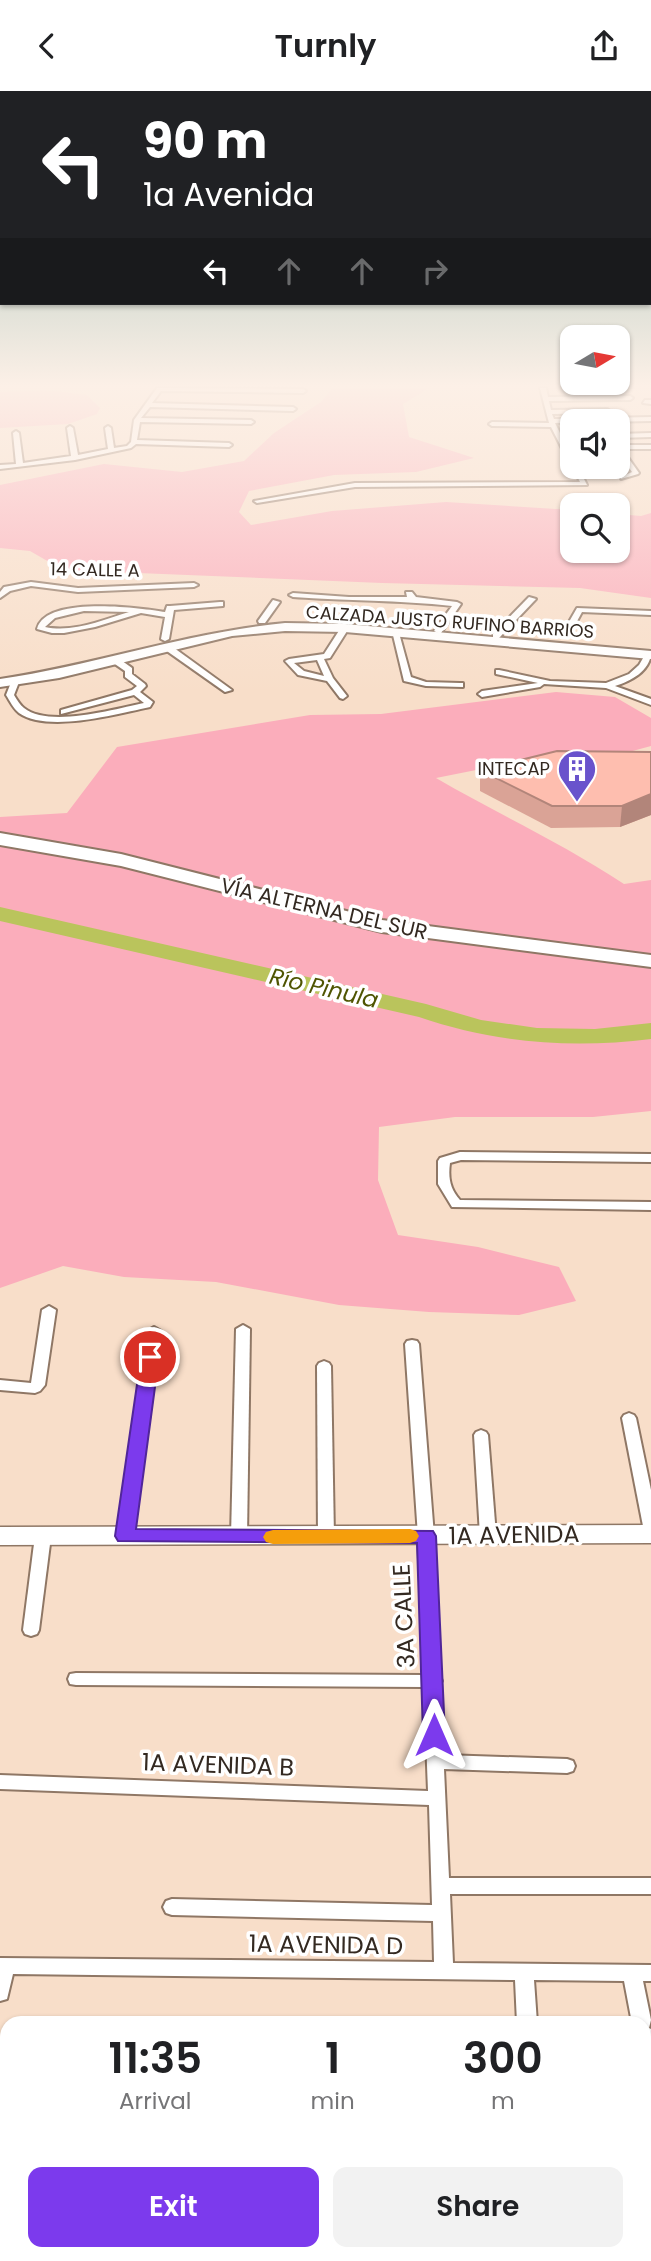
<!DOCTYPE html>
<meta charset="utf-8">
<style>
:root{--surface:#fff;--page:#f2f2f2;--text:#202124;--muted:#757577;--accent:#7c3aed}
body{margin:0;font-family:Poppins,sans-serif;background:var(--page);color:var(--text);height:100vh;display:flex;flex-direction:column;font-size:26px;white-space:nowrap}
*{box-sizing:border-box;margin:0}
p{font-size:23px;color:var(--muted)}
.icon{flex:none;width:38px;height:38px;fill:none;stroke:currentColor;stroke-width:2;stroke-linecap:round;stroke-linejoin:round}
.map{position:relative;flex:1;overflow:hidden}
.drawer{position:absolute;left:0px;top:1925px;width:651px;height:245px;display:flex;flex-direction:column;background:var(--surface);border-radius:21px 21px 0 0;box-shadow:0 2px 5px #0004}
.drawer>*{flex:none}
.banner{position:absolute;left:0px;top:0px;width:651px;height:214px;box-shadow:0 2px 5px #0004;background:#202124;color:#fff;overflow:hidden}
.needle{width:46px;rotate:80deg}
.controls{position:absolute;left:560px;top:234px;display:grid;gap:14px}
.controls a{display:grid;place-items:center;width:70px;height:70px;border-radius:14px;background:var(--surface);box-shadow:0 2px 5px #0004;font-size:35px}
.pin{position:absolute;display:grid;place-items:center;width:60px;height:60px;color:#fff;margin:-30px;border:4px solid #fff;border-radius:50%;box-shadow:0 2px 7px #0007}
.me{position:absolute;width:77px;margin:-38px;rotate:0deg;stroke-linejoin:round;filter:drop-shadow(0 0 5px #0008)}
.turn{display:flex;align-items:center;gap:24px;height:147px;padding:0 28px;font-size:32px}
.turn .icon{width:91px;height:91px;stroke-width:2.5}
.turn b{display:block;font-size:49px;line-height:60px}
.lanes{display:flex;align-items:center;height:66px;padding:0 28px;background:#0003;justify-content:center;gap:35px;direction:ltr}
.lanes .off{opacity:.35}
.eta{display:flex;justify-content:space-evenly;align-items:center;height:119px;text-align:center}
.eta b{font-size:42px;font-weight:600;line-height:49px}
.cta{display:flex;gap:14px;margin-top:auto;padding:14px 28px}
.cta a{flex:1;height:80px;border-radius:14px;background:var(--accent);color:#fff;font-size:28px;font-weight:600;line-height:80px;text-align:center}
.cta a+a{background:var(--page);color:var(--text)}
header{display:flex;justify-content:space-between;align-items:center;height:91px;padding:0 28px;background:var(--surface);font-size:32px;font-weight:600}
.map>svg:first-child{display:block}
</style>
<header><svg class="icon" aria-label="back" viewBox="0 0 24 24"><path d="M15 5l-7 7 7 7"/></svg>Turnly<svg class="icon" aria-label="share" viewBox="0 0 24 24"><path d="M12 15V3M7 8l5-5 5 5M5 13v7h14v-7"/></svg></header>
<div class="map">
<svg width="651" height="2170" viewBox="0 0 651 2170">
<rect width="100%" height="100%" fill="#f8dec9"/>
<!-- green -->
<g fill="#fbadbb">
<path d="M333 297H429L403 313 409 346 474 367 416 381 334 384 249 400 239 421 251 434 332 420 446 411 572 419V460H618V423L641 425 651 422V507L580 497 382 492 63 479 30 460 0 457V394L104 373 182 381 244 370 274 342 321 311Z"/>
<path d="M46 299 87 304 100 317 97 323 68 333 0 337V301Z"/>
<path d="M556 601 615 606 651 627V655L614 665 542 666 436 687C498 723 564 753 624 793L651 789V1020L593 1026H455L379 1036 378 1089 398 1144 478 1156 559 1176 576 1210 519 1224 429 1221 339 1214 216 1191 124 1186 63 1175 0 1197V726L67 722 117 656 310 624 381 623Z"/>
</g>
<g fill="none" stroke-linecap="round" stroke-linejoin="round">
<!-- river -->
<path fill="#bac45c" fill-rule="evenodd" d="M0 816 426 913 481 929 537 937 595 938 651 932V948C571 958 495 952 419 926L0 830Z"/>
<!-- street casing -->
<g stroke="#8f7765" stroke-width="4">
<g id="street">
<path d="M157 297 303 298 306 300 303 302 161 300 152 312 293 316 296 318 293 320 150 316 141 327 251 329 254 331 251 333 140 331 137 349 229 352 232 354 229 356 136 353 131 357 75 369 0 378V374L16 373 13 342 16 340 19 342 23 372 71 365 67 337 70 335 73 337 78 364 108 358 105 337 108 335 111 337 114 357 127 355 131 351 134 329Z"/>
<path d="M540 297H546L548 306 630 305 633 307 630 309 549 310 551 319 607 318 610 320 607 322 552 323 554 328 651 326V330L555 332 572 366V374L570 373 551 336 492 335 489 333 492 331 549 332Z"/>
<path d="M645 309H651V313L643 312Z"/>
<path d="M651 342V346L618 347V343Z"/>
<path d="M618 354H651V358H622L639 382 638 383 621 388V386L632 381 618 361Z"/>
<path d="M572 375 578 376 587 394 355 396 257 412 254 410 355 392 580 391Z"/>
<path d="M31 491 78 497 194 492 198 494 194 496 78 501 31 495 10 500 0 507V501L4 496Z"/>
<path d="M406 501H412L416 506 457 511 461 513 441 542H438L434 540 452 515C399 509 346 510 293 506L289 504 293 502 349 506H407Z"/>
<path d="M529 506 536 508 499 547H493V543Z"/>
<path d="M273 509 280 511 265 532H259L258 530Z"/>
<path d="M220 511H223V515L174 519 169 548 165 550 161 548 165 526 141 522 95 536 64 542H52L37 538C45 504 141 517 165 521L167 515H170ZM84 520 129 521C103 529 73 542 45 536L55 527Z"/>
<path d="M577 517 651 520V524L582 521 569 545H563L562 543Z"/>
<path d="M342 535 349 537 330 567 324 568 333 587 347 605 343 608 340 607 327 590 298 584 285 570 289 568 324 563ZM317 569 324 585 304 580 294 572Z"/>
<path d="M392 540 399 542 411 586 426 591 460 592H463V596L426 595 404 590Z"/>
<path d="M164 554H170L232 599 225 601 164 558Z"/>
<path d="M646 562H651C650 580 631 590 615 595L651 608V614L606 597 544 593 540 596 482 606 478 603 482 600 538 592 496 583V579H499L550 590 606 592 629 583 639 574Z"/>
<path d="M112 567H118L132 577V583L145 593 146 595 140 601 153 611 150 616C117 623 48 642 19 622 13 617 10 610 6 604L12 589H18L19 591 14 604C17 609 20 614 24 617 49 637 115 618 144 612L134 604 61 623V619L132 599 137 595 125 586V580L112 571Z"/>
<path d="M460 1061 651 1063V1071L461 1069 450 1072C448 1087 450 1098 460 1109L651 1111V1119L452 1116 438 1093V1070L440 1067Z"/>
<path d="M49 1215 56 1219 45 1294 40 1300 35 1302 0 1299V1289L31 1292 42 1219Z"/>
<path d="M243 1234 250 1238 247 1446 244 1450 239 1452 234 1450 231 1446 236 1238Z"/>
<path d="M154 1236 161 1240 133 1445 130 1449 125 1450 120 1449 117 1445 147 1240Z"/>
<path d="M412 1249 417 1250 419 1253 434 1445 440 1586 442 1590 440 1593 444 1664 567 1668 573 1670 575 1675 573 1680 567 1682 444 1678 449 1787H651V1803H450L453 1872 651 1874V1890H643L651 1929 649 1937 651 1938V1991L644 1988V1932H632L624 1890 534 1889 537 1932H517L515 1889 13 1883 7 1908 0 1910V1867L434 1871 433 1830 172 1824 166 1822 163 1816 166 1810 172 1808 432 1814 429 1714 0 1698V1684L428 1700 424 1596 76 1594 70 1593 68 1588 70 1583 76 1582 424 1584 418 1445 405 1253 407 1250Z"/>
<path d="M324 1270 329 1272 331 1275 334 1446 331 1450 326 1452 321 1450 318 1446 317 1275 319 1272Z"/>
<path d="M629 1322 634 1324 636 1327 651 1399V1440L646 1439 643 1435 622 1327 624 1324Z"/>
<path d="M481 1339 486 1341 488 1344 496 1444 493 1448 488 1449 483 1448 480 1444 474 1344 476 1341Z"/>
<path d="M43 1440 48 1441 51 1445 39 1539 37 1543 31 1545 25 1543 23 1539 35 1445 38 1441Z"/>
<rect x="533" y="2163" width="20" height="7"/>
</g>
</g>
<!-- secondary casing -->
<g stroke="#8f7765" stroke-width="4">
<path id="secondary" d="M285 532 345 533 651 560V568L345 541 285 540 232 545 59 587 0 596V588C96 574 188 541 285 532Z"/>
</g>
<!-- primary casing -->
<g stroke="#8f7765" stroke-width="3">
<path id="primary" d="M651 1434V1452L0 1454V1436Z"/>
</g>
<!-- highway casing -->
<g stroke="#8f7765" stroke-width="4">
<path id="highway" d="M0 742 121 763 382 829 651 864V876L382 841 121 775 0 754Z"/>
</g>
<!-- street -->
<use href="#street" fill="#fff" fill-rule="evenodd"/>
<!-- secondary -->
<use href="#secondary" fill="#fff" fill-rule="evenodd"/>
<!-- primary -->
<use href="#primary" fill="#fff" fill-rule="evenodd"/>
<!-- highway -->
<use href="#highway" fill="#fff" fill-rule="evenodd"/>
</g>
<!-- wall -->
<path fill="#daa396" d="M651 661V724L620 736 551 737 480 700V679Z"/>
<!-- shaded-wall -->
<path fill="#b2857a" d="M651 703V724L620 736 622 715Z"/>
<!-- building -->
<path fill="#febeaf" stroke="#b2857a" stroke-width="2" d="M557 660 651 661V703L622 715H552L480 679Z"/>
<!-- sky -->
<linearGradient id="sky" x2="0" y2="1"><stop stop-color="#95bab0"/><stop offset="0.49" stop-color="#fcf0e7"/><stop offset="1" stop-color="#fcf0e7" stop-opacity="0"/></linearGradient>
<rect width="651" height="601" fill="url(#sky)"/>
<!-- route -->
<path fill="#7c3aed" stroke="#51269a" stroke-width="2" d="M150 1261 159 1266 136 1438 433 1440 436 1445 445 1644 442 1650 434 1653 427 1650 423 1644 417 1452 118 1450 115 1445 141 1266Z"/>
<!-- slow -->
<path fill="#f59e0b" d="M410 1438 416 1440 419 1445 416 1450 410 1452 273 1453 266 1451 263 1446 266 1441 273 1439Z"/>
<!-- icons -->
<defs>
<g id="building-pin" transform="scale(2.0125)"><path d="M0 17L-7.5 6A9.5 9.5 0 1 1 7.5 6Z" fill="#6953cc" stroke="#fff"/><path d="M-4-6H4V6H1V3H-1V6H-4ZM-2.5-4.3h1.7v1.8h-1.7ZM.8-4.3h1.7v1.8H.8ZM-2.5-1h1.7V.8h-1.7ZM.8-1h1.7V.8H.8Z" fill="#fff"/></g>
</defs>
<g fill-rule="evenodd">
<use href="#building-pin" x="577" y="678"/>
</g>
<g text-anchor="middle" stroke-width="7" stroke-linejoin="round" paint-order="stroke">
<!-- far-street labels -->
<g font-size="18" fill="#332921" stroke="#fff">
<text transform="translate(95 479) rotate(1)" y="6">14 CALLE A</text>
<text transform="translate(450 531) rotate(4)" y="6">CALZADA JUSTO RUFINO BARRIOS</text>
</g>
<!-- far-poi labels -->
<g font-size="18" fill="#332921" stroke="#fff" text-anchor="end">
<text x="550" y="684">INTECAP</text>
</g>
<!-- street labels -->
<g font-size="21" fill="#332921" stroke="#fff">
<text transform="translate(324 818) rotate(13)" y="7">VÍA ALTERNA DEL SUR</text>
</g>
<!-- water labels -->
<g font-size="23" font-style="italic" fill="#4f5502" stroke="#fff">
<text transform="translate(324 897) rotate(13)" y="8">Río Pinula</text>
</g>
<!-- near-street labels -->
<g font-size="24" fill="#332921" stroke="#fff">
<text transform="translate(514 1444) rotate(-1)" y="8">1A AVENIDA</text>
<text transform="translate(404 1525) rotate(-93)" y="8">3A CALLE</text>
<text transform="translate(218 1674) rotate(2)" y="8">1A AVENIDA B</text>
<text transform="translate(326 1854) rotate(1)" y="8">1A AVENIDA D</text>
</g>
</g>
</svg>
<div class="controls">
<a><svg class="needle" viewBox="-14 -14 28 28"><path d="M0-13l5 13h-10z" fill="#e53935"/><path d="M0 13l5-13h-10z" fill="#757577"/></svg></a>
<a><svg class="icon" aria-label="sound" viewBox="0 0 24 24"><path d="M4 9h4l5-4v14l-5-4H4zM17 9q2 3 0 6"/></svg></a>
<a><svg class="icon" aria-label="search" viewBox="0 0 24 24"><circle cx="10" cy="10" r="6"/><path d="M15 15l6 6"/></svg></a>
</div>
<div class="pin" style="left:150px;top:1266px;background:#d93025"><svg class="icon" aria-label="arrive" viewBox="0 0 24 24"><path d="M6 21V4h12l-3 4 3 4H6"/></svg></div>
<svg class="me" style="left:434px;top:1644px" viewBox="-20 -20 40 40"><path d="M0-17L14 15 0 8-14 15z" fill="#7c3aed" stroke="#fff" stroke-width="4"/></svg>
<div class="banner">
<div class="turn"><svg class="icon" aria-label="left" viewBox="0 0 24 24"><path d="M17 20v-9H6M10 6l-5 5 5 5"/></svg><div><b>90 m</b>1a Avenida</div></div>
<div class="lanes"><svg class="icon" aria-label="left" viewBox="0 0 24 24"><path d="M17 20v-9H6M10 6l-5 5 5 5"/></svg><svg class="icon off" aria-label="ahead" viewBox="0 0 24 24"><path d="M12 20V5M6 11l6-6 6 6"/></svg><svg class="icon off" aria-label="ahead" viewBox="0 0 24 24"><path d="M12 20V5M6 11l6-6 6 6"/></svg><svg class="icon off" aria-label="right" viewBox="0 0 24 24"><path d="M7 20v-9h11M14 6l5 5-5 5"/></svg></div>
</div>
<section class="drawer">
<div class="eta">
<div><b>11:35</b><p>Arrival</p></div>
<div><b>1</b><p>min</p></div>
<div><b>300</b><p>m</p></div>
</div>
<div class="cta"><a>Exit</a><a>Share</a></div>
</section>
</div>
